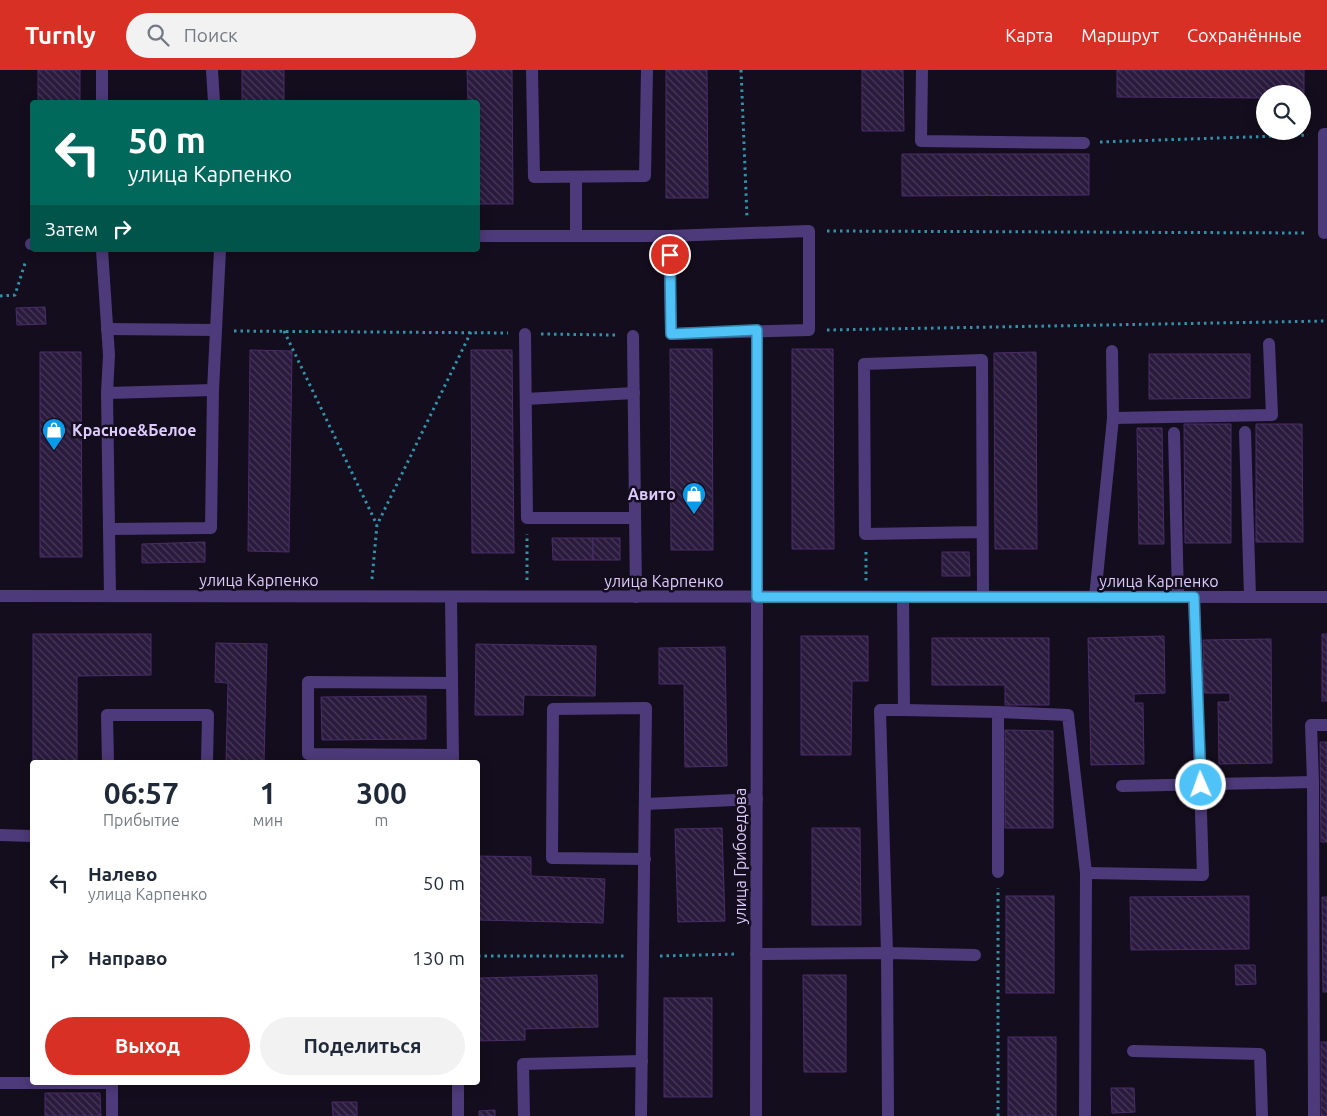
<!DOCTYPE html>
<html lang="ru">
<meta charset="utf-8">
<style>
:root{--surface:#fff;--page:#f2f2f3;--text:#1f2937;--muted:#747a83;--accent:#d93025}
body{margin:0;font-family:Ubuntu,sans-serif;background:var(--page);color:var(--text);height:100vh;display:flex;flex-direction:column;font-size:19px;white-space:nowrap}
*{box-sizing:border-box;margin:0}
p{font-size:16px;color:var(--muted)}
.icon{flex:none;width:28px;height:28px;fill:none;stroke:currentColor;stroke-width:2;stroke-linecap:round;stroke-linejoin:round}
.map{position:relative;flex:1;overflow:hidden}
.drawer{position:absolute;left:30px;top:690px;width:450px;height:325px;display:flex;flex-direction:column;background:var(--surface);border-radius:5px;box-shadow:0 2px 12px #0003}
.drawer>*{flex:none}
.hud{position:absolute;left:30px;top:30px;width:450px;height:152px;border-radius:5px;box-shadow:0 2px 12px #0003;background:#00695c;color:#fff;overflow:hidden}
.buttons{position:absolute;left:1256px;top:15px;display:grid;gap:10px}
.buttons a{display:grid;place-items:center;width:55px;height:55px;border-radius:50%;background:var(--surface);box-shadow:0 2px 12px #0003;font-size:25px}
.pin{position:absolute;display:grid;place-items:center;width:42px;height:42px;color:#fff;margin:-21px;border:2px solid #fff;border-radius:50%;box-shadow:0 1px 5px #0007}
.me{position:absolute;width:55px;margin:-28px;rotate:358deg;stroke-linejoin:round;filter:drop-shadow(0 0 4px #0008)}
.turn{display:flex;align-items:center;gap:18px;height:105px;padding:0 15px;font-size:22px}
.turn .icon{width:65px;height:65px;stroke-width:2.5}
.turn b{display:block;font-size:35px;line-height:42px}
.then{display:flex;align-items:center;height:48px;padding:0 15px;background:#0003;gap:10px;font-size:19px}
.eta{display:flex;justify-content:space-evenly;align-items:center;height:85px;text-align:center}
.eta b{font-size:30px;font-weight:600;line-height:35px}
.button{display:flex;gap:10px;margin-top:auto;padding:10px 15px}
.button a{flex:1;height:58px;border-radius:30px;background:var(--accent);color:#fff;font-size:20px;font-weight:600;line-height:58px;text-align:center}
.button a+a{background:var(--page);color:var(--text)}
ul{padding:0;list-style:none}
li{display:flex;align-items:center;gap:15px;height:75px;padding:0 15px}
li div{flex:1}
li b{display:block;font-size:19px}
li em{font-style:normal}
header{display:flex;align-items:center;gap:30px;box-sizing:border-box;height:70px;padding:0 25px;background:var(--accent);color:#fff}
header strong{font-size:24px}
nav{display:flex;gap:28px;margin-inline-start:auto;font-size:18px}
.search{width:350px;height:45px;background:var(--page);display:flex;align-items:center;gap:12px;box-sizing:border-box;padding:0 18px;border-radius:28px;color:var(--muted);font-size:19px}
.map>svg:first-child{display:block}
</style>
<header>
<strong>Turnly</strong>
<div class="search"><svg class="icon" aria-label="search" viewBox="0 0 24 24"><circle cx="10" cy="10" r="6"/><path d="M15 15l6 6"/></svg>Поиск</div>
<nav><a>Карта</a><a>Маршрут</a><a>Сохранённые</a></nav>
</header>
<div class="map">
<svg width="1327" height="1046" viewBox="0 0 1327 1046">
<defs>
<pattern id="building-back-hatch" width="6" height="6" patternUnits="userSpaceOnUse" patternTransform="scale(1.25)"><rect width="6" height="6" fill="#2a1a3d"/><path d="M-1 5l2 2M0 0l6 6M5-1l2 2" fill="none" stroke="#483a5a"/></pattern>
</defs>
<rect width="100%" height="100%" fill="#140d1d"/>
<!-- building -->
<g fill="url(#building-back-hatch)" stroke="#482d68">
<rect x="38" y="0" width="42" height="32"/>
<rect x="242" y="0" width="42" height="32"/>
<path d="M467 0H512L513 134H478V32H468Z"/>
<path d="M666 0H707L708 128H666Z"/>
<path d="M862 0H903L904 61H862Z"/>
<path d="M1117 0H1304V28H1302V24H1265V28L1117 27Z"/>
<path d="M902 84H1089V125L902 126Z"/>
<path d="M45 237 46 254 17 255 16 238Z"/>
<path d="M670 279H712L713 480H671Z"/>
<path d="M792 279H833L834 479H792Z"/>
<path d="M250 280 292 281 289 482 248 481Z"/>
<path d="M471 280H512L514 483H472Z"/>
<path d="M40 282H81L82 487H40Z"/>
<path d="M1036 282 1037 479H995L994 283Z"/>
<path d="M1149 284H1250V328L1149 329Z"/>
<path d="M1184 354H1231V473H1185Z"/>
<path d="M1256 354H1302L1303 472H1256Z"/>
<path d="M1137 358H1162L1164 474H1139Z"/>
<path d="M552 468H593V490H553Z"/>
<rect x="593" y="468" width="27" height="22"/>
<path d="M205 472V492L142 493V474Z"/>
<path d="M942 482H969L970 506H942Z"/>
<path d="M33 564H151V605L77 606V692H33Z"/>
<rect x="1322" y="564" width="5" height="67"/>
<path d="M801 566H868V611H852L851 685H801Z"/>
<path d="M1164 566 1165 623 1134 624V633H1143L1144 694 1091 695 1088 568Z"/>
<path d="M932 568H1049V635H1005V615H932Z"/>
<path d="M1271 569 1272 693 1219 694 1218 632H1230V623H1204L1203 570Z"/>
<path d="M216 573 267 574 264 692H226L228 613 215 612Z"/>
<path d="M476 574 596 576 595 626 524 625 523 645H475Z"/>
<path d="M725 577 727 696 685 697 684 614H659V578Z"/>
<path d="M426 626V669L322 670 321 627Z"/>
<path d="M1005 660 1053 661V758H1005Z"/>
<path d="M1320 672H1327V772H1321Z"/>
<path d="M722 758 725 851 678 852 675 759Z"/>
<path d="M812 758H860L861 855H812Z"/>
<path d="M479 786 531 787V806L605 809 603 853 478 850Z"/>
<rect x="1006" y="826" width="48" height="97"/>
<path d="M1249 826V879L1131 880 1130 827Z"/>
<path d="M1322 827H1327V922H1323Z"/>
<path d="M1235 895H1255L1256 914 1236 915Z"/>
<path d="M597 905 598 957 525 959V970L478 971V908Z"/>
<path d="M803 905H846V1002H804Z"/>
<rect x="664" y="928" width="48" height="99"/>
<rect x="1008" y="967" width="48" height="79"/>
<rect x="1321" y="972" width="6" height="74"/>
<path d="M1111 1018H1134L1135 1042 1112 1043Z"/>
<path d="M45 1023H100L101 1046H45Z"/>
<path d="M332 1032H357V1046H333Z"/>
<path d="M495 1040V1046H479V1041Z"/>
</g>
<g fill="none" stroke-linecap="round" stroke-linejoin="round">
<!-- path -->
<g stroke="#3292aa" stroke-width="3" stroke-dasharray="2.5 4" stroke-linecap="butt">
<path d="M741 0 747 147"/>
<path d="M1100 72 1308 65"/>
<path d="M827 161 1306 163"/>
<path d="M0 226 15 225 26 190"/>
<path d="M827 260 1327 251"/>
<path d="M234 261 508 263"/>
<path d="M284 261 377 455"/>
<path d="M541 264 615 265"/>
<path d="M866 482V511"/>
<path d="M372 509 377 455 471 262"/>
<path d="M527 510V464"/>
<path d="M478 886H626"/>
<path d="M660 886 738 884"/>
<path d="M998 1046V818"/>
</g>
<!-- lane -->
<g stroke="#4d3a7a" stroke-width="12">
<path d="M212 0 214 32"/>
<path d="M532 0 534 107 645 106 647 0"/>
<path d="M922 0 921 71 1084 73"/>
<path d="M102 32V0"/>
<path d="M576 107V165"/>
<path d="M1324 163V64H1327"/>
<path d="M478 166H669L809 161V260L671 264 669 166"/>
<path d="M31 174H32"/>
<path d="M102 180 109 285 107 323 110 526"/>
<path d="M107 259 216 260"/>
<path d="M525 264 527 448H635"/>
<path d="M633 266 636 527"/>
<path d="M107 323 213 320"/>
<path d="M526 329 634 323"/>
<path d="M1113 348 1272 345 1269 274"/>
<path d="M1245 362 1250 527"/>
<path d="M1174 363 1178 527"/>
<path d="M109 459 211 458 213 320 220 180"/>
<path d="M982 462 865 464 864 294 982 290 983 527"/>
<path d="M451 527 453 692"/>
<path d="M757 527V260"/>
<path d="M1095 527 1113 348 1112 281"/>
<path d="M452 613 308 612V684L453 685"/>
<path d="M904 640 998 642V802"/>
<path d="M998 642 1068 645 1086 803 1085 1046"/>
<path d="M108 692 107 645H208L207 692"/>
<path d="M1122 716 1313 712"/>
<path d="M645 734 757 729"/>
<path d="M0 765 32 766"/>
<path d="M1086 803 1203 805 1194 527"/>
<path d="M756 884 887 883 975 885"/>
<path d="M1133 981 1260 984 1262 1046"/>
<path d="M458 1012V1046"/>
<path d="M0 1013H112"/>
<path d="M112 1046V1012"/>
<path d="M524 1046 523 994 642 991"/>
<path d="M641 1046C643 910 645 774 646 638L553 639 552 788 645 789"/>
<path d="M888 1046 887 883 880 640H904L903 527"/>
<path d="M1314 1046 1313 712 1311 655H1327"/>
</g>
<!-- street -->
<g stroke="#4d3a7a" stroke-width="12">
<path d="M0 526 1327 527"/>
<path d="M756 1046 757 527"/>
</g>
</g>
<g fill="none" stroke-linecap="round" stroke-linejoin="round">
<!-- route casing -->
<g stroke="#337fa1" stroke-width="12">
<path id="route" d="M670 185 671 264 757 260V527H1194L1201 715"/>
</g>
<!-- route -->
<use href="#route" stroke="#4fc3f7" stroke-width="9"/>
</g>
<!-- icons -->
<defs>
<g id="shop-pin" transform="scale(1.25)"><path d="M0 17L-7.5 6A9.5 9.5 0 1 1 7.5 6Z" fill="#0a9aea" stroke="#140d1d"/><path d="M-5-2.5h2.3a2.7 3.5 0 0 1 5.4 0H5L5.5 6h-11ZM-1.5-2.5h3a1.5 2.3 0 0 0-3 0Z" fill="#fff"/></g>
</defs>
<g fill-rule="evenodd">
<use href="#shop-pin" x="54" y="360"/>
<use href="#shop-pin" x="694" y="424"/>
</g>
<g text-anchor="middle" stroke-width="5" stroke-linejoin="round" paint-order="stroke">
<!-- poi labels -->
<g font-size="16" font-weight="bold" fill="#decbfd" stroke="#140d1d" text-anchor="start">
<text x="72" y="366">Красное&amp;Белое</text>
<text x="676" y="430" text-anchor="end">Авито</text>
</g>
<!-- street labels -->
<g font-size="16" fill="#decbfd" stroke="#140d1d">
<text x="259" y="516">улица Карпенко</text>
<text x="664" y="517">улица Карпенко</text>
<text x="1159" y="517">улица Карпенко</text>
<text transform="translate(740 786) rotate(-90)" y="6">улица Грибоедова</text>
</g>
</g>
</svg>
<div class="buttons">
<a><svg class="icon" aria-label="search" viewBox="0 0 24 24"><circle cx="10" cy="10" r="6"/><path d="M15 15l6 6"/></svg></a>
</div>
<div class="pin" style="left:670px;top:185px;background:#d93025"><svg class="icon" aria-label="arrive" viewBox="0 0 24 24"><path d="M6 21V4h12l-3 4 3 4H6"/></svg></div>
<svg class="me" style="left:1201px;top:715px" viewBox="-20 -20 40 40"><circle r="17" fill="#4fc3f7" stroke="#fff" stroke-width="3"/><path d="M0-11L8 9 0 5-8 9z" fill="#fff"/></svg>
<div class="hud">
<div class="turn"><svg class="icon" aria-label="left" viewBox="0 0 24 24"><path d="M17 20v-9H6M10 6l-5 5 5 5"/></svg><div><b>50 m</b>улица Карпенко</div></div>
<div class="then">Затем<svg class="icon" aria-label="right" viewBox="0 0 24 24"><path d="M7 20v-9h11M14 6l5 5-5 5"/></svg></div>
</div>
<section class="drawer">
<div class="eta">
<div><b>06:57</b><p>Прибытие</p></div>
<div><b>1</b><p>мин</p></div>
<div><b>300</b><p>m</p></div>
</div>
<ul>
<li><svg class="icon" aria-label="left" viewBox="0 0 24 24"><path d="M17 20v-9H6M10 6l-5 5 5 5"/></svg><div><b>Налево</b><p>улица Карпенко</p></div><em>50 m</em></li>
<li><svg class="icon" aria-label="right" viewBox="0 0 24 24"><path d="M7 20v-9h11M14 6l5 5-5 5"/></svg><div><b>Направо</b></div><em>130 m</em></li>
</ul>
<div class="button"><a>Выход</a><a>Поделиться</a></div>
</section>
</div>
